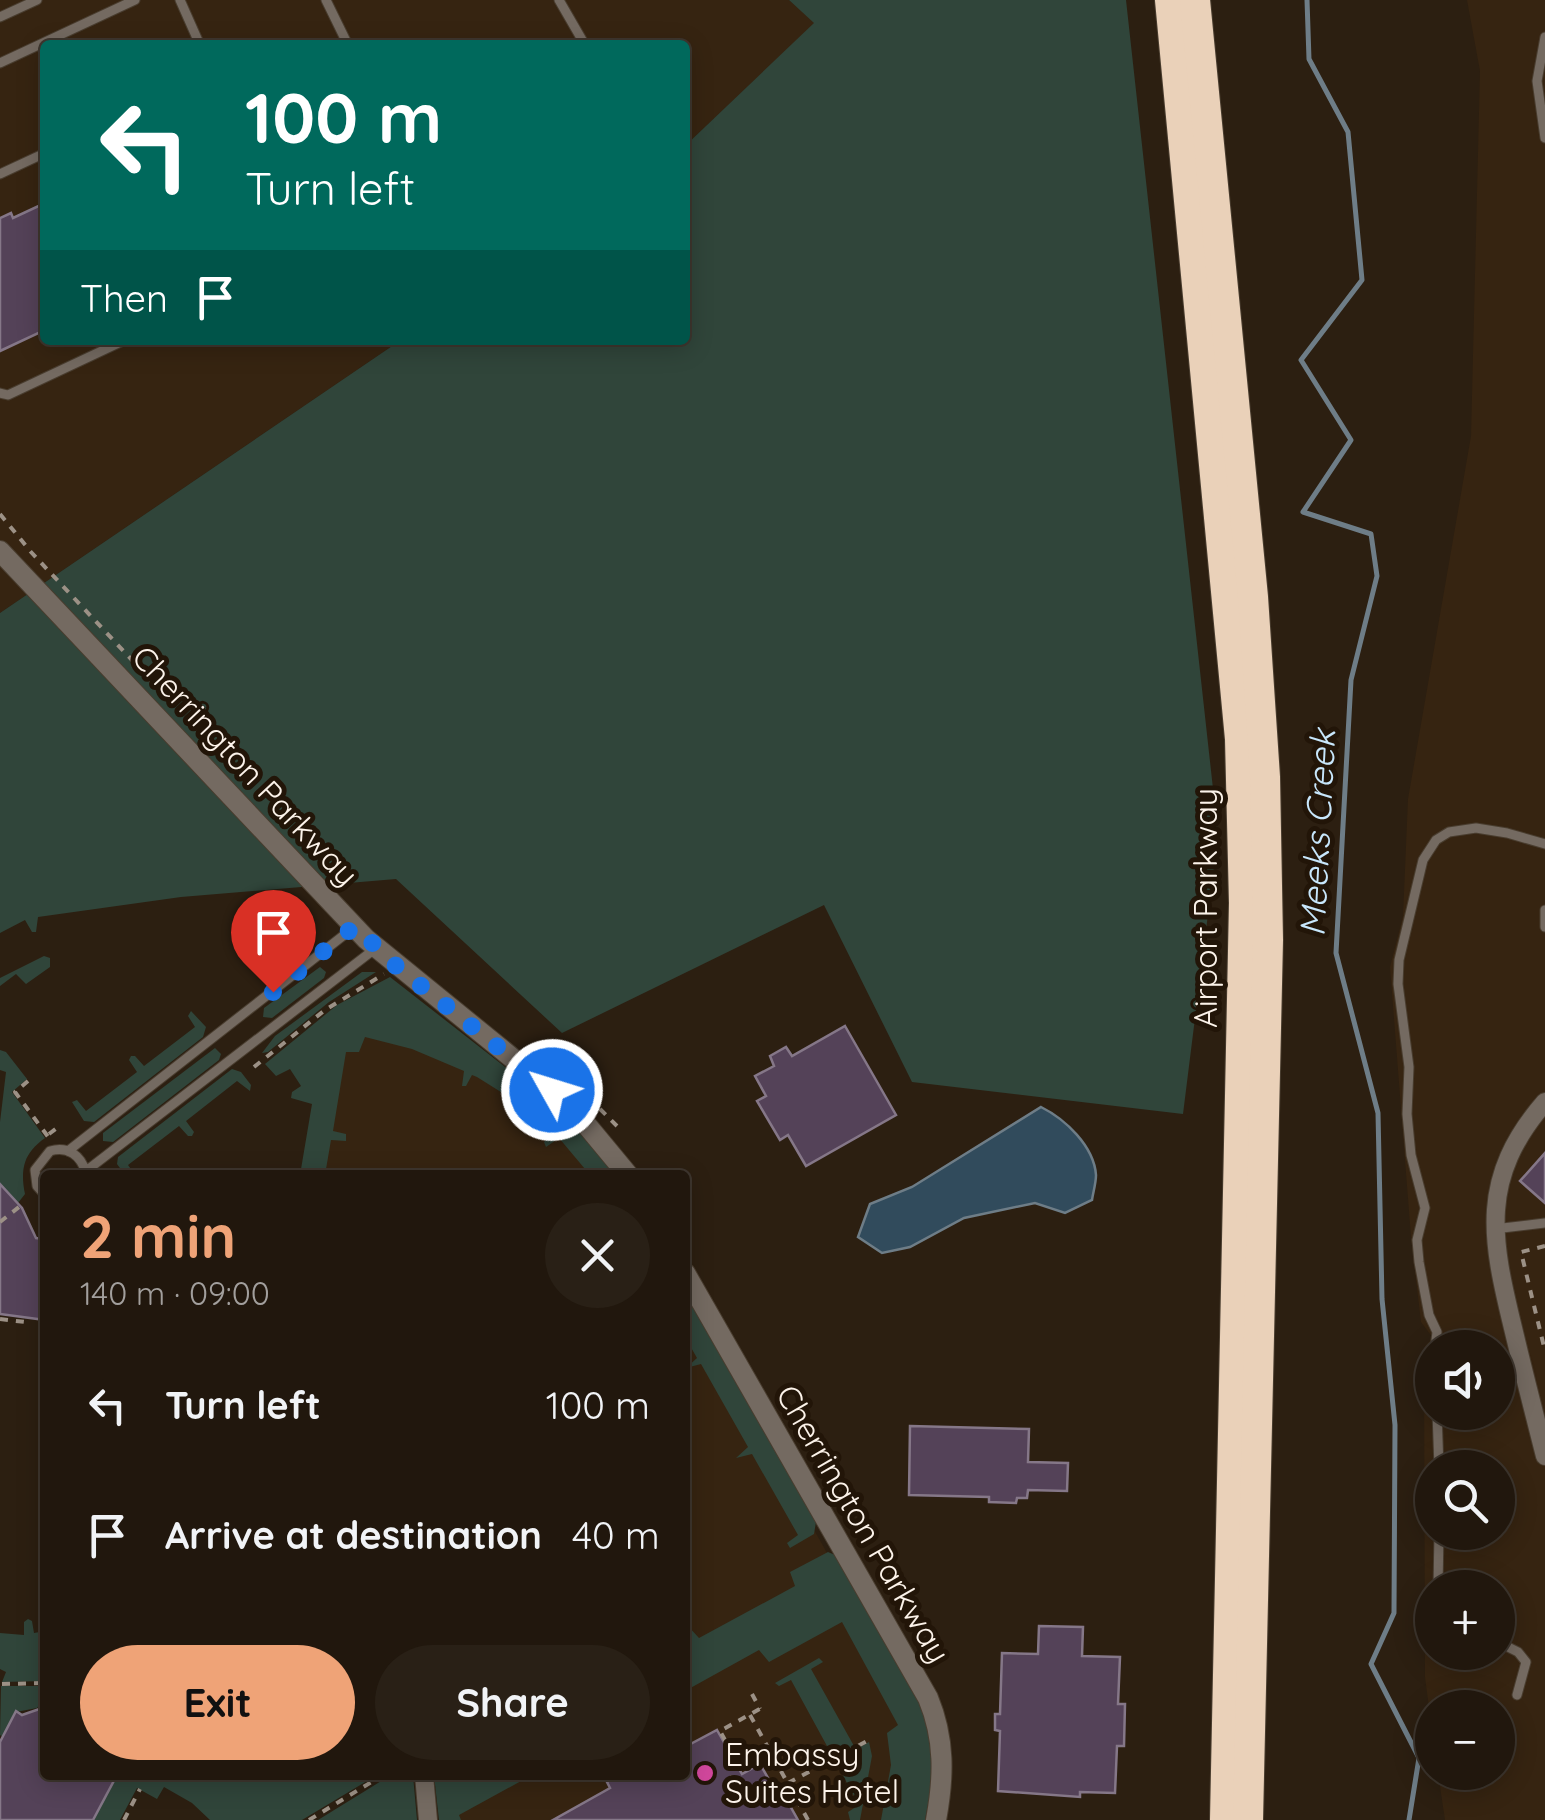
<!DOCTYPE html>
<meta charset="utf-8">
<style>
:root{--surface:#21170d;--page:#292016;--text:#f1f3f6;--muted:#a29f9d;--line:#3e362e;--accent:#efa377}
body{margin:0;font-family:Quicksand,sans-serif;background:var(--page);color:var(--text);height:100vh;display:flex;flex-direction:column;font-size:38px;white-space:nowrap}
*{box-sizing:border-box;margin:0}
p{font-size:32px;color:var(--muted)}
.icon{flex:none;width:55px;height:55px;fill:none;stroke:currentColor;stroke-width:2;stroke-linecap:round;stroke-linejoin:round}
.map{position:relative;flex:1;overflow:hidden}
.sheet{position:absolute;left:40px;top:1170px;width:650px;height:610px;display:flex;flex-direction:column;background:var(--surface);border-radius:10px;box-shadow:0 5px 25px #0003,0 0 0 2px var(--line)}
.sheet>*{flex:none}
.hud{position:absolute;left:40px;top:40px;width:650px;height:305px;border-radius:10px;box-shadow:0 5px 25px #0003,0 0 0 2px var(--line);background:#00695c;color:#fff;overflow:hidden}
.controls{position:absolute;left:1415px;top:1330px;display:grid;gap:20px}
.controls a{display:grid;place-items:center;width:100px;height:100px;border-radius:50%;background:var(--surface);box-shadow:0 5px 25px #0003,0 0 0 2px var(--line);font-size:50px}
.pin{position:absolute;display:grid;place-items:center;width:85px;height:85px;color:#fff;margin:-102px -42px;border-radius:50% 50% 50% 0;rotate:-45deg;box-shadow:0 0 10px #0007}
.pin .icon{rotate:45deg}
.me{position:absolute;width:110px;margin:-55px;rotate:309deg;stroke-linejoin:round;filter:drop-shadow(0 0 8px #0008)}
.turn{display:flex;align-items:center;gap:35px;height:210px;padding:0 40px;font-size:45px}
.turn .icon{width:130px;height:130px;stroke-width:2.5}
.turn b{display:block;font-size:70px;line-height:85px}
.then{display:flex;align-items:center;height:95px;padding:0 40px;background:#0003;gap:20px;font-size:38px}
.round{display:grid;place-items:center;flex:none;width:105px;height:105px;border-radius:52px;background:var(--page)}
.summary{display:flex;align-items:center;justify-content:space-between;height:170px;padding:0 40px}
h1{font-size:60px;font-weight:700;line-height:75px;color:var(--accent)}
.button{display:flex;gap:20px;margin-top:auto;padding:20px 40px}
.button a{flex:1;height:115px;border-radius:60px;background:var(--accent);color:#111;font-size:40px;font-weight:700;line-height:115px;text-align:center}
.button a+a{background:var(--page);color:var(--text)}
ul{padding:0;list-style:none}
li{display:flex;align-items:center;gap:30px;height:130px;padding:0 40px}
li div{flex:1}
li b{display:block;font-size:38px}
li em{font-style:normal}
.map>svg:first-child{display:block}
</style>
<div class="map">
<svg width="1545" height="1820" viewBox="0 0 1545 1820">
<rect width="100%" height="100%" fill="#2c1f11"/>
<!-- built -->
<g fill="#362411" fill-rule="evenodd">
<path d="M0 0H789L815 23 685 146V45H45V340H401L0 613Z"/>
<path d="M1467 0H1545V1820H1445L1438 1773 1498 1772V1708H1432V1731L1425 1677 1424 1357 1425 1346 1433 1338 1421 1322 1411 1237 1390 967 1403 916 1408 799 1471 436 1480 71ZM1432 1348H1498V1412H1432ZM1432 1468H1498V1532H1432ZM1432 1588H1498V1652H1432Z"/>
<path d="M342 1017 484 1058 566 1108 624 1175H317Z"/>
<path d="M685 1299 841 1578 685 1666Z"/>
<path d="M837 1605 904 1724 886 1820H448L522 1775H685V1687Z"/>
</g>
<!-- green -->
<g fill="#30453a">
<path d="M789 0H1126L1218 834 1183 1114 912 1082 824 905 562 1033 396 879 181 897 38 917 36 932H32L25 920 0 933V613L401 340H685V146L814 23Z"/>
<path d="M44 956 50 958V967L26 984 16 974 0 986V978Z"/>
<path d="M320 967 326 972 324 978 272 1018 263 1017 264 1008Z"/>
<path d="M362 972H376L329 1002 268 1052 262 1053 275 1036Z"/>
<path d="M390 977 563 1112 616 1175H590L559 1138 546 1147 544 1142 553 1132 517 1102 477 1077 472 1075 466 1086H462L464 1071 412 1049 365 1037 359 1052H346L333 1131 346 1134V1141L331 1140 325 1175H300L312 1104 291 1098 292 1092 301 1086 290 1069 276 1076 265 1064 337 1005Z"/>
<path d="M191 1011 206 1027 203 1037 94 1122 84 1121 72 1102 77 1100 86 1111 137 1072 129 1060 131 1056H135L144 1066 195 1027 188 1016Z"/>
<path d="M215 1048 221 1054 219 1060 113 1142 103 1141V1133Z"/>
<path d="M0 1050 6 1052 27 1079 12 1092 45 1138C24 1153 20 1168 25 1194L18 1203 0 1187V1122L6 1072 0 1070Z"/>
<path d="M232 1069 241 1072 251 1085 250 1091 237 1081 186 1121 194 1132 192 1136H188L179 1126 128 1165 135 1175H125L117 1164 118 1157Z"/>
<path d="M685 1293 816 1522 814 1534 790 1548 787 1543 798 1535 752 1454 736 1458 748 1447 701 1364 686 1368 697 1358 685 1337Z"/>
<path d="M828 1552 835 1555C862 1603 925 1692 931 1742 935 1769 930 1794 925 1820H881L891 1765 887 1733 898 1725 842 1622 769 1662 759 1650 685 1691V1646L692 1641 686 1631 688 1626 699 1638 795 1586 790 1572Z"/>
<path d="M28 1619 32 1621 34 1633 45 1631V1681L2 1682 6 1672 0 1669V1633L24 1635V1622Z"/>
<path d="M819 1658 823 1662 811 1669 854 1746 833 1757 791 1680 779 1686 775 1683Z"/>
<path d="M1 1686H45V1708L39 1705 37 1708 16 1712 3 1737 0 1735Z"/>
<path d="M869 1742 872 1756 860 1820H850L848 1812 859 1805 835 1761Z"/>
<path d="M117 1775H377L302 1820H210L192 1803 164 1787 157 1799 137 1788 120 1820H93Z"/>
<path d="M391 1775H413L417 1820H318Z"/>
<path d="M434 1775H532L459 1815 461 1820H439Z"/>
</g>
<!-- water -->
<path fill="#314b5c" stroke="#6e7d87" stroke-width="2.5" d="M1041 1107C1065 1119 1094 1146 1096 1175 1096 1183 1093 1193 1092 1200L1065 1213 1035 1203 964 1218 910 1247 882 1253 858 1237 870 1204 912 1187Z"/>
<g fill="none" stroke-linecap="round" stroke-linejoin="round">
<!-- stream -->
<path stroke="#6e7d87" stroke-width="5" d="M1307 0 1309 59 1348 132 1362 280 1301 360 1351 440 1303 512 1371 534 1377 576 1351 680 1336 953 1378 1113 1382 1299 1395 1425 1394 1613 1371 1664 1419 1758 1409 1820"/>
</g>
<!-- building -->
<g fill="#544258" stroke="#857788" stroke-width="2.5">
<path d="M45 203V330L0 351V218L11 213 13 218Z"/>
<path d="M845 1026 896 1115 806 1166 788 1135 780 1140 757 1101 766 1096 755 1076 774 1066 770 1056 786 1047 792 1056Z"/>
<path d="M1545 1153V1203L1520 1181Z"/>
<path d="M0 1184 22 1208 36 1238 45 1239V1320L0 1314Z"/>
<path d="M910 1426 1029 1429 1028 1462 1068 1463 1067 1491 1028 1490 1027 1498H1017L1016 1503 989 1502V1497L909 1495Z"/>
<path d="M1039 1626 1083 1627 1082 1656 1120 1657 1118 1704H1125L1124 1746H1117L1115 1793 1080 1792V1797L998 1791 1000 1731 995 1730V1714H1000L1002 1653 1038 1654Z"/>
<path d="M45 1707V1775H117L93 1820H0V1742L16 1711 22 1715Z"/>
<path d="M717 1730 742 1774 760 1764 775 1790 780 1788 798 1820H553L610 1788 607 1782 621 1775H685V1747Z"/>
</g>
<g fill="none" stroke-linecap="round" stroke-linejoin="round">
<!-- service casing -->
<g stroke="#493d2f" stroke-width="11">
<g id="service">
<path d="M180 0 200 45"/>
<path d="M326 0 348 45"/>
<path d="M559 0 585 45"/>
<path d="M0 17 37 0"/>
<path d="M1545 37 1537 81 1545 138"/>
<path d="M0 63 135 0"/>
<path d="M0 174 45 153"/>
<path d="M0 393 8 395 125 340"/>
<path d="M1545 910V927"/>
<path d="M68 1151 353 928"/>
<path d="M86 1171 376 948"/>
<path d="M45 1195 37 1186 35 1170 50 1151C68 1146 81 1155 86 1173"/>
<path d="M1494 1229 1545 1223"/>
<path d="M1435 1348 1437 1332 1429 1315 1419 1262 1417 1240 1425 1208 1411 1155 1407 1114 1409 1067 1398 984 1399 960 1423 860 1436 840 1449 832 1476 828 1507 833 1545 844"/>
<path d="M1437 1412 1439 1468"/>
<path d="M1438 1588 1439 1532"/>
<path d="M1498 1642 1518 1652 1526 1662 1517 1695"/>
</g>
</g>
<!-- minor casing -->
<g stroke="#493d2f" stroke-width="20">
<g id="minor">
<path d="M1545 1102C1479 1178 1491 1238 1513 1328 1523 1370 1534 1413 1545 1456"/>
<path d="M424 1775 428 1820"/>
</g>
</g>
<!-- tertiary casing -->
<g stroke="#493d2f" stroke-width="22">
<g id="tertiary">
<path d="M0 551 366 939 570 1105 628 1175"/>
<path d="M685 1273 928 1698C945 1739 944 1777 936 1820"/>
</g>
</g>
<!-- motorway casing -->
<g stroke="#493d2f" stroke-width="32">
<g id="motorway">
<path d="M1170 0 1240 739 1244 903 1225 1820"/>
<path d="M1195 0 1253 597 1265 777 1268 940 1248 1820"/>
</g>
</g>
<!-- path -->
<g stroke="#9c9186" stroke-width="4" stroke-dasharray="8 8" stroke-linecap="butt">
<path d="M0 514 31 552 173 704"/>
<path d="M254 1067 325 1010 384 974"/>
<path d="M28 1081 15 1092 49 1138"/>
<path d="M600 1109 618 1127"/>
<path d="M49 1134 61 1125"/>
<path d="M0 1222 19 1207"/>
<path d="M1545 1246 1521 1252 1545 1351"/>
<path d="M0 1319 25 1322"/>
<path d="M2 1684 45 1683"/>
<path d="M752 1694 760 1709"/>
<path d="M750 1715 808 1820"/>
<path d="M766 1761 769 1766 777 1764"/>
<path d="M788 1783 867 1741"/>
<path d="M741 1797 731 1779 738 1763 720 1731 765 1706"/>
<path d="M124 1820 140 1789"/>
<path d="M309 1820 383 1775"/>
</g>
<!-- service -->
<use href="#service" stroke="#746a61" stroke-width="9"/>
<!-- minor -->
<use href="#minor" stroke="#746a61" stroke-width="18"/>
<!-- tertiary -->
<use href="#tertiary" stroke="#746a61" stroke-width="20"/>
<!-- motorway -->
<use href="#motorway" stroke="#ead1b9" stroke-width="30"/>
</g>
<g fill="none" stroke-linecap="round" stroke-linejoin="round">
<!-- route -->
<path stroke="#1a73e8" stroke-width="18" stroke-dasharray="0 32.4" d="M273 992 355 926 396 966 552 1090"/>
</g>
<!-- markers -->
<circle fill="#d1479c" stroke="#221508" stroke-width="4" cx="705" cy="1773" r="10"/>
<g text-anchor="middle" stroke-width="10" stroke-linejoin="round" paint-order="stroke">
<!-- street labels -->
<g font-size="32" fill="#fcf3ea" stroke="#221508">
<text transform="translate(245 766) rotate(47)" y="11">Cherrington Parkway</text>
<text transform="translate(1206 908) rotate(-90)" y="11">Airport Parkway</text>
<text transform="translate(863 1524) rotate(60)" y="11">Cherrington Parkway</text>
</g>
<!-- poi labels -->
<g font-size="32" fill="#fcf3ea" stroke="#221508" text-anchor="start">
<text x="725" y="1766">Embassy<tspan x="725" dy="37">Suites Hotel</tspan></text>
</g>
<!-- water labels -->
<g font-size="35" font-style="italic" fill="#c8e7fc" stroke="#221508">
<text transform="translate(1318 833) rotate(-87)" y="12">Meeks Creek</text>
</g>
</g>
</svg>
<div class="controls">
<a><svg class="icon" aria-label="sound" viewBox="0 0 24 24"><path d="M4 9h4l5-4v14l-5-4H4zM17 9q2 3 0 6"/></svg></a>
<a><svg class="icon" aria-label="search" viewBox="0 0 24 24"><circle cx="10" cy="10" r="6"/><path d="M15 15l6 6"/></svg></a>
<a>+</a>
<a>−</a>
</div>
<div class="pin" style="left:273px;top:992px;background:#d93025"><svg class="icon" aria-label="arrive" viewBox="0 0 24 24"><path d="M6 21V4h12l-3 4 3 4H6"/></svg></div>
<svg class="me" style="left:552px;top:1090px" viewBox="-20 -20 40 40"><circle r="17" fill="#1a73e8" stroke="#fff" stroke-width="3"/><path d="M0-11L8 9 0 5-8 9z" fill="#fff"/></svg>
<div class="hud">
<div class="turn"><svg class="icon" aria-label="left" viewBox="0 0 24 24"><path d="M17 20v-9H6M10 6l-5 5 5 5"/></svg><div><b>100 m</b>Turn left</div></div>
<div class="then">Then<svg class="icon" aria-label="arrive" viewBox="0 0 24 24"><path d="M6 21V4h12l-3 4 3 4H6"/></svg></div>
</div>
<section class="sheet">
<div class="summary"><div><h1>2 min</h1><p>140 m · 09:00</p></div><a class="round"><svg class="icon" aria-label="close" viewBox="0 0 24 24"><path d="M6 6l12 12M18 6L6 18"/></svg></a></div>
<ul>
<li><svg class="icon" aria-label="left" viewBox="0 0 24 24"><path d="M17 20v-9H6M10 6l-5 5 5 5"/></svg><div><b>Turn left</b></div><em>100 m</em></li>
<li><svg class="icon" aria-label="arrive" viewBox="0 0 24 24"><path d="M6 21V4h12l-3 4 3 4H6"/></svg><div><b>Arrive at destination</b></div><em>40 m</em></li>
</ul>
<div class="button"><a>Exit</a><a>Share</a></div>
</section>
</div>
